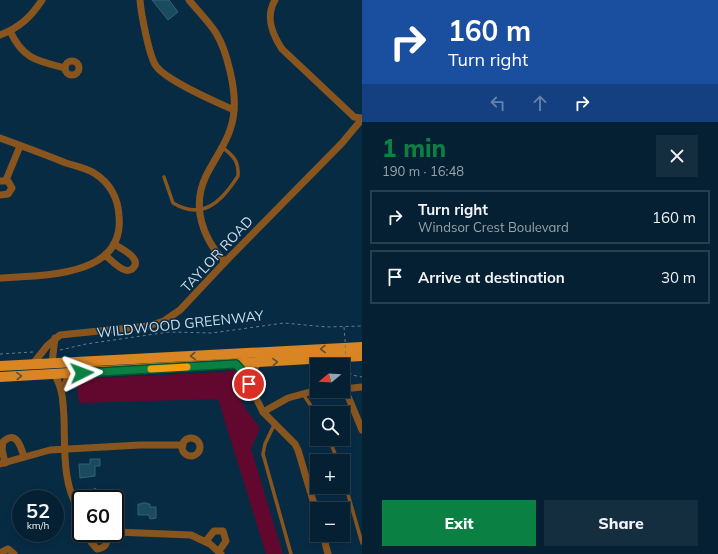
<!DOCTYPE html>
<meta charset="utf-8">
<style>
:root{--surface:#062033;--page:#142d3f;--text:#f1f3f6;--muted:#98a3ac;--line:#273e4e;--accent:#0b8043}
body{margin:0;font-family:Mulish,sans-serif;background:var(--page);color:var(--text);height:100vh;display:flex;flex-direction:column;font-size:15px;white-space:nowrap}
*{box-sizing:border-box;margin:0}
p{font-size:13px;color:var(--muted)}
.icon{flex:none;width:22px;height:22px;fill:none;stroke:currentColor;stroke-width:2;stroke-linecap:round;stroke-linejoin:round}
.map{position:relative;flex:1;overflow:hidden}
.sheet{display:flex;flex-direction:column;background:var(--surface);width:356px}
.sheet>*{flex:none}
.guide{background:#1a4fa0;color:#fff;overflow:hidden}
.needle{width:26px;rotate:252deg}
.tools{position:absolute;left:310px;top:358px;display:grid;gap:8px}
.tools a{display:grid;place-items:center;width:40px;height:40px;border-radius:0px;background:var(--surface);box-shadow:0 2px 6px #0003,0 0 0 1px var(--line);font-size:20px}
.speed{position:absolute;left:12px;top:490px;display:flex;gap:8px;font-size:20px;font-weight:700;text-align:center}
.speed>*{display:grid;place-content:center;width:52px;height:52px;border-radius:50%;background:var(--surface);box-shadow:0 2px 6px #0003,0 0 0 1px var(--line);line-height:1}
.speed small{font-size:10px;font-weight:400}
.speed .limit{border:2px solid #111;border-radius:6px;background:#fff;color:#111}
.pin{position:absolute;display:grid;place-items:center;width:34px;height:34px;color:#fff;margin:-17px;border:2px solid #fff;border-radius:50%;box-shadow:0 1px 4px #0007}
.me{position:absolute;width:44px;margin:-22px;rotate:87deg;stroke-linejoin:round;filter:drop-shadow(0 0 3px #0008)}
.turn{display:flex;align-items:center;gap:14px;height:84px;padding:0 20px;font-size:18px}
.turn .icon{width:52px;height:52px;stroke-width:2.5}
.turn b{display:block;font-size:28px;line-height:34px}
.lanes{display:flex;align-items:center;height:38px;padding:0 20px;background:#0003;justify-content:center;gap:20px;direction:ltr}
.lanes .off{opacity:.35}
.round{display:grid;place-items:center;flex:none;width:42px;height:42px;border-radius:0px;background:var(--page)}
.head{display:flex;align-items:center;justify-content:space-between;height:68px;padding:0 20px}
h1{font-size:24px;font-weight:800;line-height:30px;color:var(--accent)}
.cta{display:flex;gap:8px;margin-top:auto;padding:8px 20px}
.cta a{flex:1;height:46px;border-radius:0px;background:var(--accent);color:#fff;font-size:16px;font-weight:800;line-height:46px;text-align:center}
.cta a+a{background:var(--page);color:var(--text)}
ul{padding:0;list-style:none}
li{display:flex;align-items:center;gap:12px;height:54px;margin:0 8px 6px;padding:0 12px;border:2px solid var(--line);border-radius:0px}
li div{flex:1}
li b{display:block;font-size:15px}
li em{font-style:normal}
main{display:flex;flex:1;min-height:0}
.map>svg:first-child{display:block}
</style>
<main>
<div class="map">
<svg width="362" height="554" viewBox="0 0 362 554">
<rect width="100%" height="100%" fill="#082b44"/>
<!-- green -->
<path fill="#62082e" d="M234 370 238 373 245 395 239 396 246 410 260 428 251 449 283 554H266L218 399 79 403 76 379 224 372Z"/>
<!-- building -->
<g fill="#1a4c5d" stroke="#336374">
<path d="M152 0H169L178 12 168 20Z"/>
<path d="M90 459H100V466H95V476L80 478 79 464H90Z"/>
<path d="M95 488 101 493 103 492 108 499H89L86 496Z"/>
<path d="M142 503H147V504H150V507H156V518L150 519 149 515H138V504H141Z"/>
</g>
<g fill="none" stroke-linecap="round" stroke-linejoin="round">
<!-- path -->
<g stroke="#617c91" stroke-width="1" stroke-dasharray="3 3" stroke-linecap="butt">
<path d="M344 327 345 339"/>
<path d="M60 350 86 344 169 332 212 333 284 323 327 327 362 326"/>
<path d="M0 354 33 352"/>
<path d="M346 367 352 375 362 377"/>
</g>
<!-- service -->
<g stroke="#89551f" stroke-width="3.5">
<path d="M164 177 173 203C203 221 222 201 238 176 239 162 234 156 223 148"/>
<path d="M303 394 317 415"/>
<path d="M274 425 265 444 263 454 291 554"/>
<path d="M329 439 338 461"/>
<path d="M343 477 362 543"/>
</g>
<!-- minor -->
<g stroke="#89551f" stroke-width="7">
<path d="M140 0C141 13 149 56 156 66 167 81 216 102 234 110"/>
<path d="M189 0C198 11 209 22 216 33 227 51 236 89 234 110 233 135 217 154 206 176 191 207 203 239 225 262"/>
<path d="M275 0C265 17 272 34 282 49L351 114 354 117 362 118"/>
<path d="M10 31C23 59 37 61 65 68"/>
<path d="M0 35C19 28 31 17 42 0"/>
<circle cx="72" cy="68" r="7"/>
<path d="M0 138C22 146 44 154 66 163 75 166 86 168 94 173 110 183 118 198 119 216 125 278 41 275 0 278"/>
<path d="M6 180 20 146"/>
<path d="M0 181H8L12 188 8 194 0 195"/>
<path d="M105 255C111 260 118 268 125 270 128 271 132 270 134 267 141 258 120 248 114 244"/>
<path d="M52 363 55 338"/>
<path d="M236 364 243 372 263 412 295 444 298 450 317 514"/>
<path d="M32 365 47 346 60 335 148 326 164 321 180 310 225 262 342 143 362 119"/>
<path d="M54 374C63 388 63 402 64 418 65 449 62 487 81 513"/>
<path d="M249 384 252 372 258 363"/>
<path d="M343 389 362 387"/>
<path d="M345 389 362 430"/>
<path d="M62 391 70 373"/>
<path d="M263 412 288 398 317 390"/>
<circle cx="191" cy="447" r="9"/>
<path d="M5 463 2 449 3 442C16 429 21 447 24 457"/>
<path d="M0 464 50 450 140 445H183"/>
<path d="M115 532 191 535 210 544 221 554"/>
<path d="M93 533 91 542 97 549C107 548 107 542 109 533"/>
<path d="M323 535 328 554"/>
<path d="M206 541 214 531H223L226 541 219 551"/>
<path d="M0 553 8 549 14 554"/>
</g>
<!-- primary -->
<g stroke="#da8524" stroke-width="10">
<path d="M0 366 362 347"/>
<path d="M0 377 362 356"/>
</g>
<!-- path-bridge -->
<path stroke="#617c91" stroke-width="1" stroke-dasharray="3 3" stroke-linecap="butt" d="M345 339 346 367"/>
</g>
<!-- one-way arrows -->
<defs><path id="oneway-chevron" d="M-2-3.5L2.5 0L-2 3.5" fill="none" stroke-width="1.6" stroke-linecap="round" stroke-linejoin="round"/></defs>
<g stroke="#5c4f37">
<use href="#oneway-chevron" transform="translate(323 349) rotate(179)"/>
<use href="#oneway-chevron" transform="translate(193 356) rotate(177)"/>
<use href="#oneway-chevron" transform="translate(275 362) rotate(-3)"/>
<use href="#oneway-chevron" transform="translate(19 376) rotate(-3)"/>
</g>
<g fill="none" stroke-linecap="round" stroke-linejoin="round">
<!-- route casing -->
<g stroke="#07532c" stroke-width="10">
<path id="route" d="M82 373 236 364 243 372 249 384"/>
</g>
<!-- route -->
<use href="#route" stroke="#0b8043" stroke-width="7"/>
<!-- slow -->
<path stroke="#f59e0b" stroke-width="7" d="M151 369 187 367"/>
</g>
<g text-anchor="middle" stroke-width="3" stroke-linejoin="round" paint-order="stroke">
<!-- street labels -->
<g font-size="14" fill="#caddec" stroke="#082b44">
<text transform="translate(217 254) rotate(-47)" y="5">TAYLOR ROAD</text>
<text transform="translate(180 324) rotate(-6)" y="5">WILDWOOD GREENWAY</text>
</g>
</g>
</svg>
<div class="tools">
<a><svg class="needle" viewBox="-14 -14 28 28"><path d="M0-13l5 13h-10z" fill="#e53935"/><path d="M0 13l5-13h-10z" fill="#98a3ac"/></svg></a>
<a><svg class="icon" aria-label="search" viewBox="0 0 24 24"><circle cx="10" cy="10" r="6"/><path d="M15 15l6 6"/></svg></a>
<a>+</a>
<a>−</a>
</div>
<div class="speed"><div>52<small>km/h</small></div><div class="limit">60</div></div>
<div class="pin" style="left:249px;top:384px;background:#d93025"><svg class="icon" aria-label="arrive" viewBox="0 0 24 24"><path d="M6 21V4h12l-3 4 3 4H6"/></svg></div>
<svg class="me" style="left:82px;top:373px" viewBox="-20 -20 40 40"><path d="M0-17L14 15 0 8-14 15z" fill="#0b8043" stroke="#fff" stroke-width="4"/></svg>
</div>
<section class="sheet">
<div class="guide">
<div class="turn"><svg class="icon" aria-label="right" viewBox="0 0 24 24"><path d="M7 20v-9h11M14 6l5 5-5 5"/></svg><div><b>160 m</b>Turn right</div></div>
<div class="lanes"><svg class="icon off" aria-label="left" viewBox="0 0 24 24"><path d="M17 20v-9H6M10 6l-5 5 5 5"/></svg><svg class="icon off" aria-label="ahead" viewBox="0 0 24 24"><path d="M12 20V5M6 11l6-6 6 6"/></svg><svg class="icon" aria-label="right" viewBox="0 0 24 24"><path d="M7 20v-9h11M14 6l5 5-5 5"/></svg></div>
</div>
<div class="head"><div><h1>1 min</h1><p>190 m · 16:48</p></div><a class="round"><svg class="icon" aria-label="close" viewBox="0 0 24 24"><path d="M6 6l12 12M18 6L6 18"/></svg></a></div>
<ul>
<li><svg class="icon" aria-label="right" viewBox="0 0 24 24"><path d="M7 20v-9h11M14 6l5 5-5 5"/></svg><div><b>Turn right</b><p>Windsor Crest Boulevard</p></div><em>160 m</em></li>
<li><svg class="icon" aria-label="arrive" viewBox="0 0 24 24"><path d="M6 21V4h12l-3 4 3 4H6"/></svg><div><b>Arrive at destination</b></div><em>30 m</em></li>
</ul>
<div class="cta"><a>Exit</a><a>Share</a></div>
</section>
</main>
